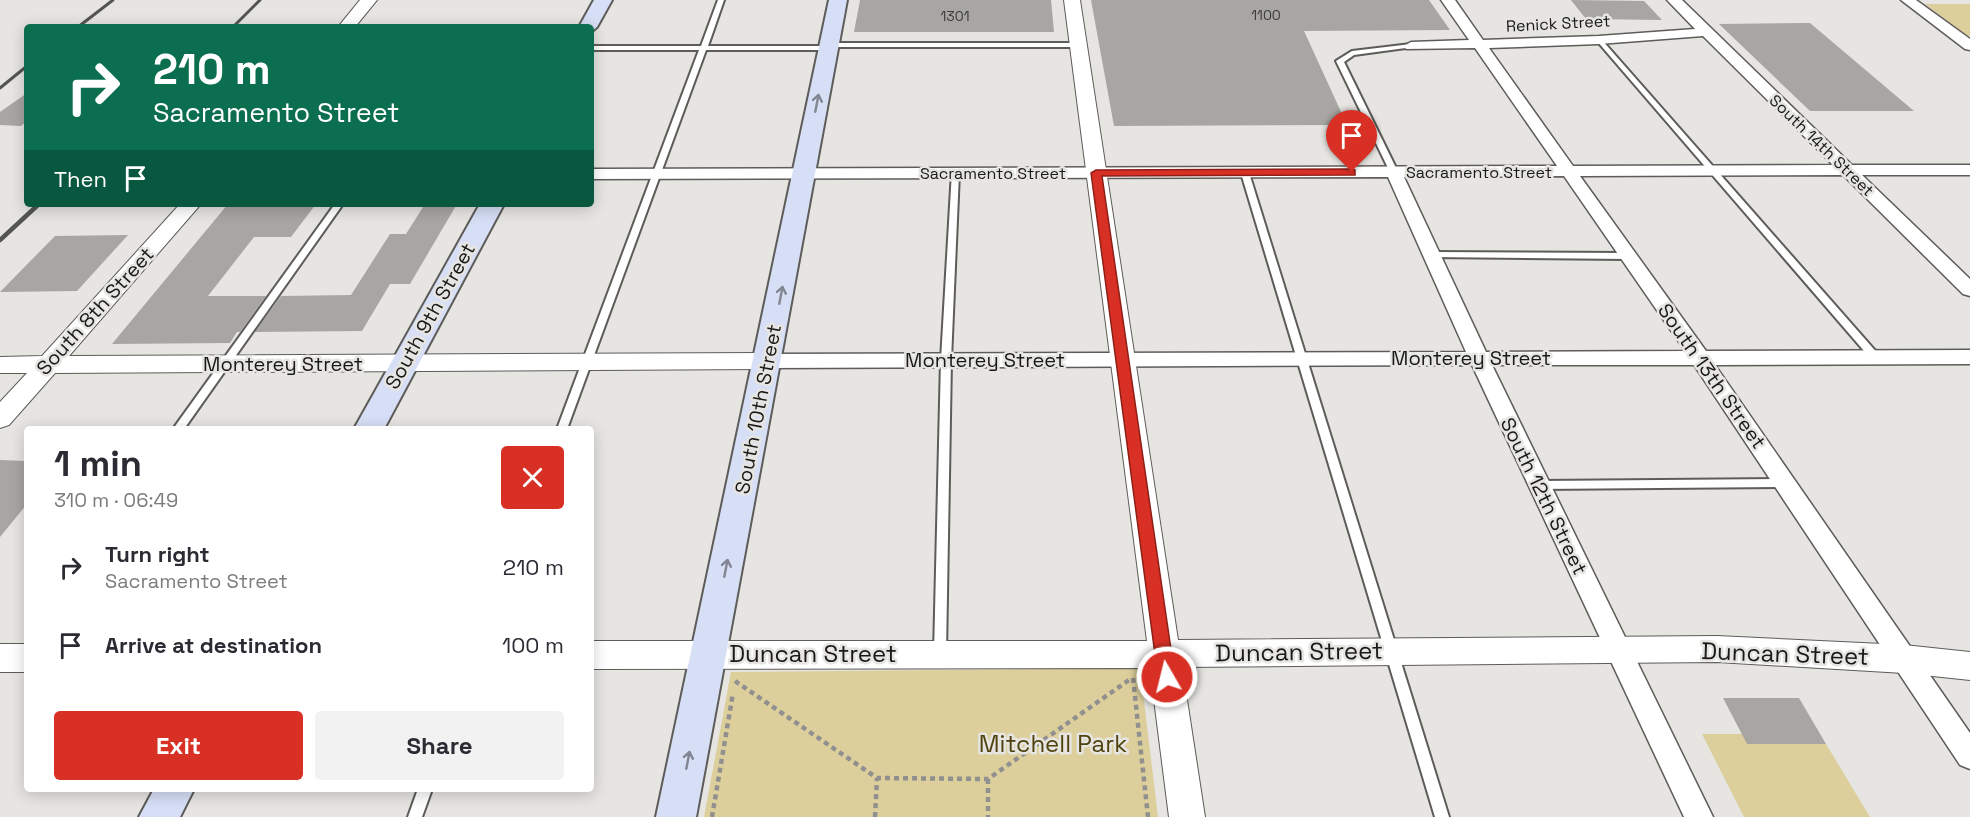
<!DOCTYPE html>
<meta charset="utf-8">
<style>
:root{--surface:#fff;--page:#f2f2f3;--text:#2b2b33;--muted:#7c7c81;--accent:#d93025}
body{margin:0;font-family:"Space Grotesk",sans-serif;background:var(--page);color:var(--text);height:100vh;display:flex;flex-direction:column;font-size:22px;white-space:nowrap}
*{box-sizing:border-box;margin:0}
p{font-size:20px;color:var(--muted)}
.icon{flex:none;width:33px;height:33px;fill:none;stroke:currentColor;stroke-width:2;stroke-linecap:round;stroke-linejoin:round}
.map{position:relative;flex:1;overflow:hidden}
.sheet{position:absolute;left:24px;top:426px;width:570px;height:366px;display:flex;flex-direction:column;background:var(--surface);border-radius:6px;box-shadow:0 3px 15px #0003}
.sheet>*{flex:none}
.top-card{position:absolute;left:24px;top:24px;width:570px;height:183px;border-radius:6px;box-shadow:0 3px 15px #0003;background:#0b6e4f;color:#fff;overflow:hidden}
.pin{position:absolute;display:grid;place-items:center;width:51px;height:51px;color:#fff;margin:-62px -26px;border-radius:50% 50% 50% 0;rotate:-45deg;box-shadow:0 0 6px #0007}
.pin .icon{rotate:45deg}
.me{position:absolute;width:66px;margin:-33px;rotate:352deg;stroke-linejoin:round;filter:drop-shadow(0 0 4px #0008)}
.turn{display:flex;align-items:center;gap:21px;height:126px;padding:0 30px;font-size:27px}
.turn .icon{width:78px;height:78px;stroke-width:2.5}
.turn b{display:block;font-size:42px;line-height:51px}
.then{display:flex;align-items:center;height:57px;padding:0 30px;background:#0003;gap:12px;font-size:22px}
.round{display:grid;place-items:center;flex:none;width:63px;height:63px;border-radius:6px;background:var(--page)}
.headline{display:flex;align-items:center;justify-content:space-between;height:102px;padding:0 30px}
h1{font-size:36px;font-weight:700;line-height:45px}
.action{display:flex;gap:12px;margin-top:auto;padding:12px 30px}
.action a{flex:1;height:69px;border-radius:6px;background:var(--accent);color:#fff;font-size:24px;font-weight:700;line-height:69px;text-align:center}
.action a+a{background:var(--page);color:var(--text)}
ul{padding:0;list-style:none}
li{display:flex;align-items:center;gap:18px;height:78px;padding:0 30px}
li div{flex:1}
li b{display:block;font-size:22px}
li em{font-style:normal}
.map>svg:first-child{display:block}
</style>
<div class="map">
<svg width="1970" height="817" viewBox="0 0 1970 817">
<rect width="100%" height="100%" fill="#e6e5e2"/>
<!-- green -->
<g fill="#ddcf9c">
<path d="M1925 4H1970V36H1967Z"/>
<path d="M1140 668 1158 817H704L731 672Z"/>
<path d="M1702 734H1742L1748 744H1826L1870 817H1744Z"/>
</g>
<!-- building -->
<g fill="#a7a6a3">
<path d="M860 0H1051L1054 32H854Z"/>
<path d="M1091 0H1429L1450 30 1304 31 1347 125 1114 126Z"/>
<path d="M1571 0 1644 1 1662 20 1586 19Z"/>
<path d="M1810 23 1914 111H1810L1719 24Z"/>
<path d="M27 93V121L21 126 0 125V112Z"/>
<path d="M228 204H316L291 237H254L208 296H266L240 332H237L230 343 112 344Z"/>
<path d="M425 204H457L410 284H390L362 331 255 332 281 296 351 295 390 234H406Z"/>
<path d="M128 235 77 291 0 292 55 236Z"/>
<path d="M0 460 27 461V504L0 537Z"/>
<path d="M1723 698H1799L1826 744H1747Z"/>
</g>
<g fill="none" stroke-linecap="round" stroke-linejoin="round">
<!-- service casing -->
<g stroke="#5d5c59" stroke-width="4">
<g id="service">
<path d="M718 0H724L708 46H826L827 44 829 43H1079L1083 45 1079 47H831L830 49 828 50H706L567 429H557L699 50H591V46H701Z"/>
<path d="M1597 39H1601L1879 355 1880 357 1879 359H1871L1597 41Z"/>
<path d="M1411 44 1415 46 1413 47 1354 55 1344 62 1398 172 1394 174 1390 172 1336 61 1352 51Z"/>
<path d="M952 171H958L959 173 951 360 946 654 945 658 940 660 935 658 934 654 941 360Z"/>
<path d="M1242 171H1248L1249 173 1449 817H1435L1241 173Z"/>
<path d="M335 204H343L184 429H173Z"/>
<path d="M1432 252 1628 253 1633 256 1628 259 1429 257 1427 255Z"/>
<path d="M1784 479 1788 480 1790 483 1788 486 1784 487 1539 489 1535 488 1533 485 1535 482 1539 481Z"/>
<path d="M418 789H432L422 817H408Z"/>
</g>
</g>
<!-- minor casing -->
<g stroke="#5d5c59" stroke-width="3">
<g id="minor">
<path d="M1441 0H1455L1483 40 1599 36 1695 29 1667 0H1682L1852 165H1970V175H1862L1970 279V296L1963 294 1843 175 1580 176 1706 351 1970 350V364L1715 365 1970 733V769L1960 765 1694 365H1492L1713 817H1684L1472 365 768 368 761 366 758 361 761 356 768 354 1466 352 1388 177 591 179V169L1557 166 1475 48 1406 49 1404 46 1411 42 1469 40ZM1703 36 1833 165 1573 166 1489 48 1599 44ZM1564 176 1685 351 1486 352 1404 177Z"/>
<path d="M1901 0H1916L1970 39V50L1965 49Z"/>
</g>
</g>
<!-- tertiary casing -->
<g stroke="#5d5c59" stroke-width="2">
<g id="tertiary">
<path d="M360 0H377L355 27H338Z"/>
<path d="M1064 0H1080L1178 640 1717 636 1904 645 1970 652V680L1904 673 1717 662 1182 667 1205 817H1169L1150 668 591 669V641H1147Z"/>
<path d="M180 204H201L69 356 768 353 777 355 780 361 777 367 768 369 55 373 9 425 0 428V402L27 373H0V357L42 356Z"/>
<rect x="0" y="644" width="27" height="28"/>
</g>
</g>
<!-- secondary casing -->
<g stroke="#5d5c59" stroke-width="4">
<g id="secondary">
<path d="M594 0H612L597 27 591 32V27H579Z"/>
<path d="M829 0H847L696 817H656Z"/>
<path d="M480 204H504L384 429H354Z"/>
<path d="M154 789H194L180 817H139Z"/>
</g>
</g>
<!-- path -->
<g stroke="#91908e" stroke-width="4.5" stroke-dasharray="5 4" stroke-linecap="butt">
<path d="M1133 678 1148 817"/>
<path d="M735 681 877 778 988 779 1129 680"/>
<path d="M988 779V817"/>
<path d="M712 817 733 693"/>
<path d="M875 817 877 778"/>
</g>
<!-- service -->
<use href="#service" fill="#fff" fill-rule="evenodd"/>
<!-- minor -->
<use href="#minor" fill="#fff" fill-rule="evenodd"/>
<!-- tertiary -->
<use href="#tertiary" fill="#fff" fill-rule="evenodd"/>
<!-- secondary -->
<use href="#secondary" fill="#d7dff6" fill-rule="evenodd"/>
<!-- rail-far1 -->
<g stroke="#545453" stroke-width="3">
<path d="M78 27 113 0"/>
<path d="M233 27 260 0"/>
<path d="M0 88 27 66"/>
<path d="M37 206 39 204"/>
</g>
<!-- rail -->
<path stroke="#545453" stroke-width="4.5" d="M0 240 39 204"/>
</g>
<!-- one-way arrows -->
<defs><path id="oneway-shaft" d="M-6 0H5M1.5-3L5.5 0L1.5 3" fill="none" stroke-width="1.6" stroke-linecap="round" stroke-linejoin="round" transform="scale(1.5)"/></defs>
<g stroke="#828692">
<use href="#oneway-shaft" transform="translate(817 103) rotate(-79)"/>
<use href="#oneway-shaft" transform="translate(781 295) rotate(-79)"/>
<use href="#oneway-shaft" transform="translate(726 568) rotate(-79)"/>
<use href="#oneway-shaft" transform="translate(688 760) rotate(-79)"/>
</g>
<!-- route -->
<path fill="#d93025" stroke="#8d1f18" stroke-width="1.5" d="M1352 169 1355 170V175L1102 176 1175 677 1173 683 1167 685 1161 683 1158 677 1091 173 1096 170Z"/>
<g text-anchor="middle" stroke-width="5" stroke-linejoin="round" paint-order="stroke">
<!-- far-number labels -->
<g font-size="14" fill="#3c3c3b">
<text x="1266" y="20">1100</text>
<text x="955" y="21">1301</text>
</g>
<!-- far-street labels -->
<g font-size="16" fill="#191918" stroke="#e6e5e2">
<text transform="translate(1558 23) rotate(-3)" y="6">Renick Street</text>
<text transform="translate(1822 145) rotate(44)" y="6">South 14th Street</text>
<text x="1479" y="178">Sacramento Street</text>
<text x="993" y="179">Sacramento Street</text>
</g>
<!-- street labels -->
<g font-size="20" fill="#191918" stroke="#e6e5e2">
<text transform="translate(95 311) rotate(-48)" y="7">South 8th Street</text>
<text transform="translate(430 316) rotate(-61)" y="7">South 9th Street</text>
<text x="1471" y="365">Monterey Street</text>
<text x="985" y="367">Monterey Street</text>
<text x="283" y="371">Monterey Street</text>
<text transform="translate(1712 376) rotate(55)" y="7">South 13th Street</text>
<text transform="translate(758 409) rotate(-79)" y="7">South 10th Street</text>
<text transform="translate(1544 496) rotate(64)" y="7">South 12th Street</text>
</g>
<!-- near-street labels -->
<g font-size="24" fill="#191918" stroke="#e6e5e2">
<text transform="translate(1299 652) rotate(-1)" y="8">Duncan Street</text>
<text x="813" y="662">Duncan Street</text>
<text transform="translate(1785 654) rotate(2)" y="8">Duncan Street</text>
</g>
<!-- near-park labels -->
<g font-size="24" fill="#50420d" stroke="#e6e5e2">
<text x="1053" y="752">Mitchell Park</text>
</g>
</g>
</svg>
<div class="pin" style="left:1352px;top:172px;background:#d93025"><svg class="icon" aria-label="arrive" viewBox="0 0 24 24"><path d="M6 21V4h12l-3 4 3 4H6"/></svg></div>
<svg class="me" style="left:1167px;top:677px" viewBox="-20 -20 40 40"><circle r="17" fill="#d93025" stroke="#fff" stroke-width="3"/><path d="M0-11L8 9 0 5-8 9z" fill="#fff"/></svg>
<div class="top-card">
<div class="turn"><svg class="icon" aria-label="right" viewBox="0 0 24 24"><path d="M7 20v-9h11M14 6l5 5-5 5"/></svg><div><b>210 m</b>Sacramento Street</div></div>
<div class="then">Then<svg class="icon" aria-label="arrive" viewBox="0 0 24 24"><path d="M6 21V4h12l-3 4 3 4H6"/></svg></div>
</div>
<section class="sheet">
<div class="headline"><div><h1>1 min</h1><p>310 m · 06:49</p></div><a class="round" style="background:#d93025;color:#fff"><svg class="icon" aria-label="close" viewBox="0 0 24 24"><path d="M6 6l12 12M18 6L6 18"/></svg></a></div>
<ul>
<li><svg class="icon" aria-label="right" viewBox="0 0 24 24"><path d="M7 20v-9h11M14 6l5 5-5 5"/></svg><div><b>Turn right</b><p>Sacramento Street</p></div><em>210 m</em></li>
<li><svg class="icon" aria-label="arrive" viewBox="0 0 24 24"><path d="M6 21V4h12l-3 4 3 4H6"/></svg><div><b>Arrive at destination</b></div><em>100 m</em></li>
</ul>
<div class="action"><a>Exit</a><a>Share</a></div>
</section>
</div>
